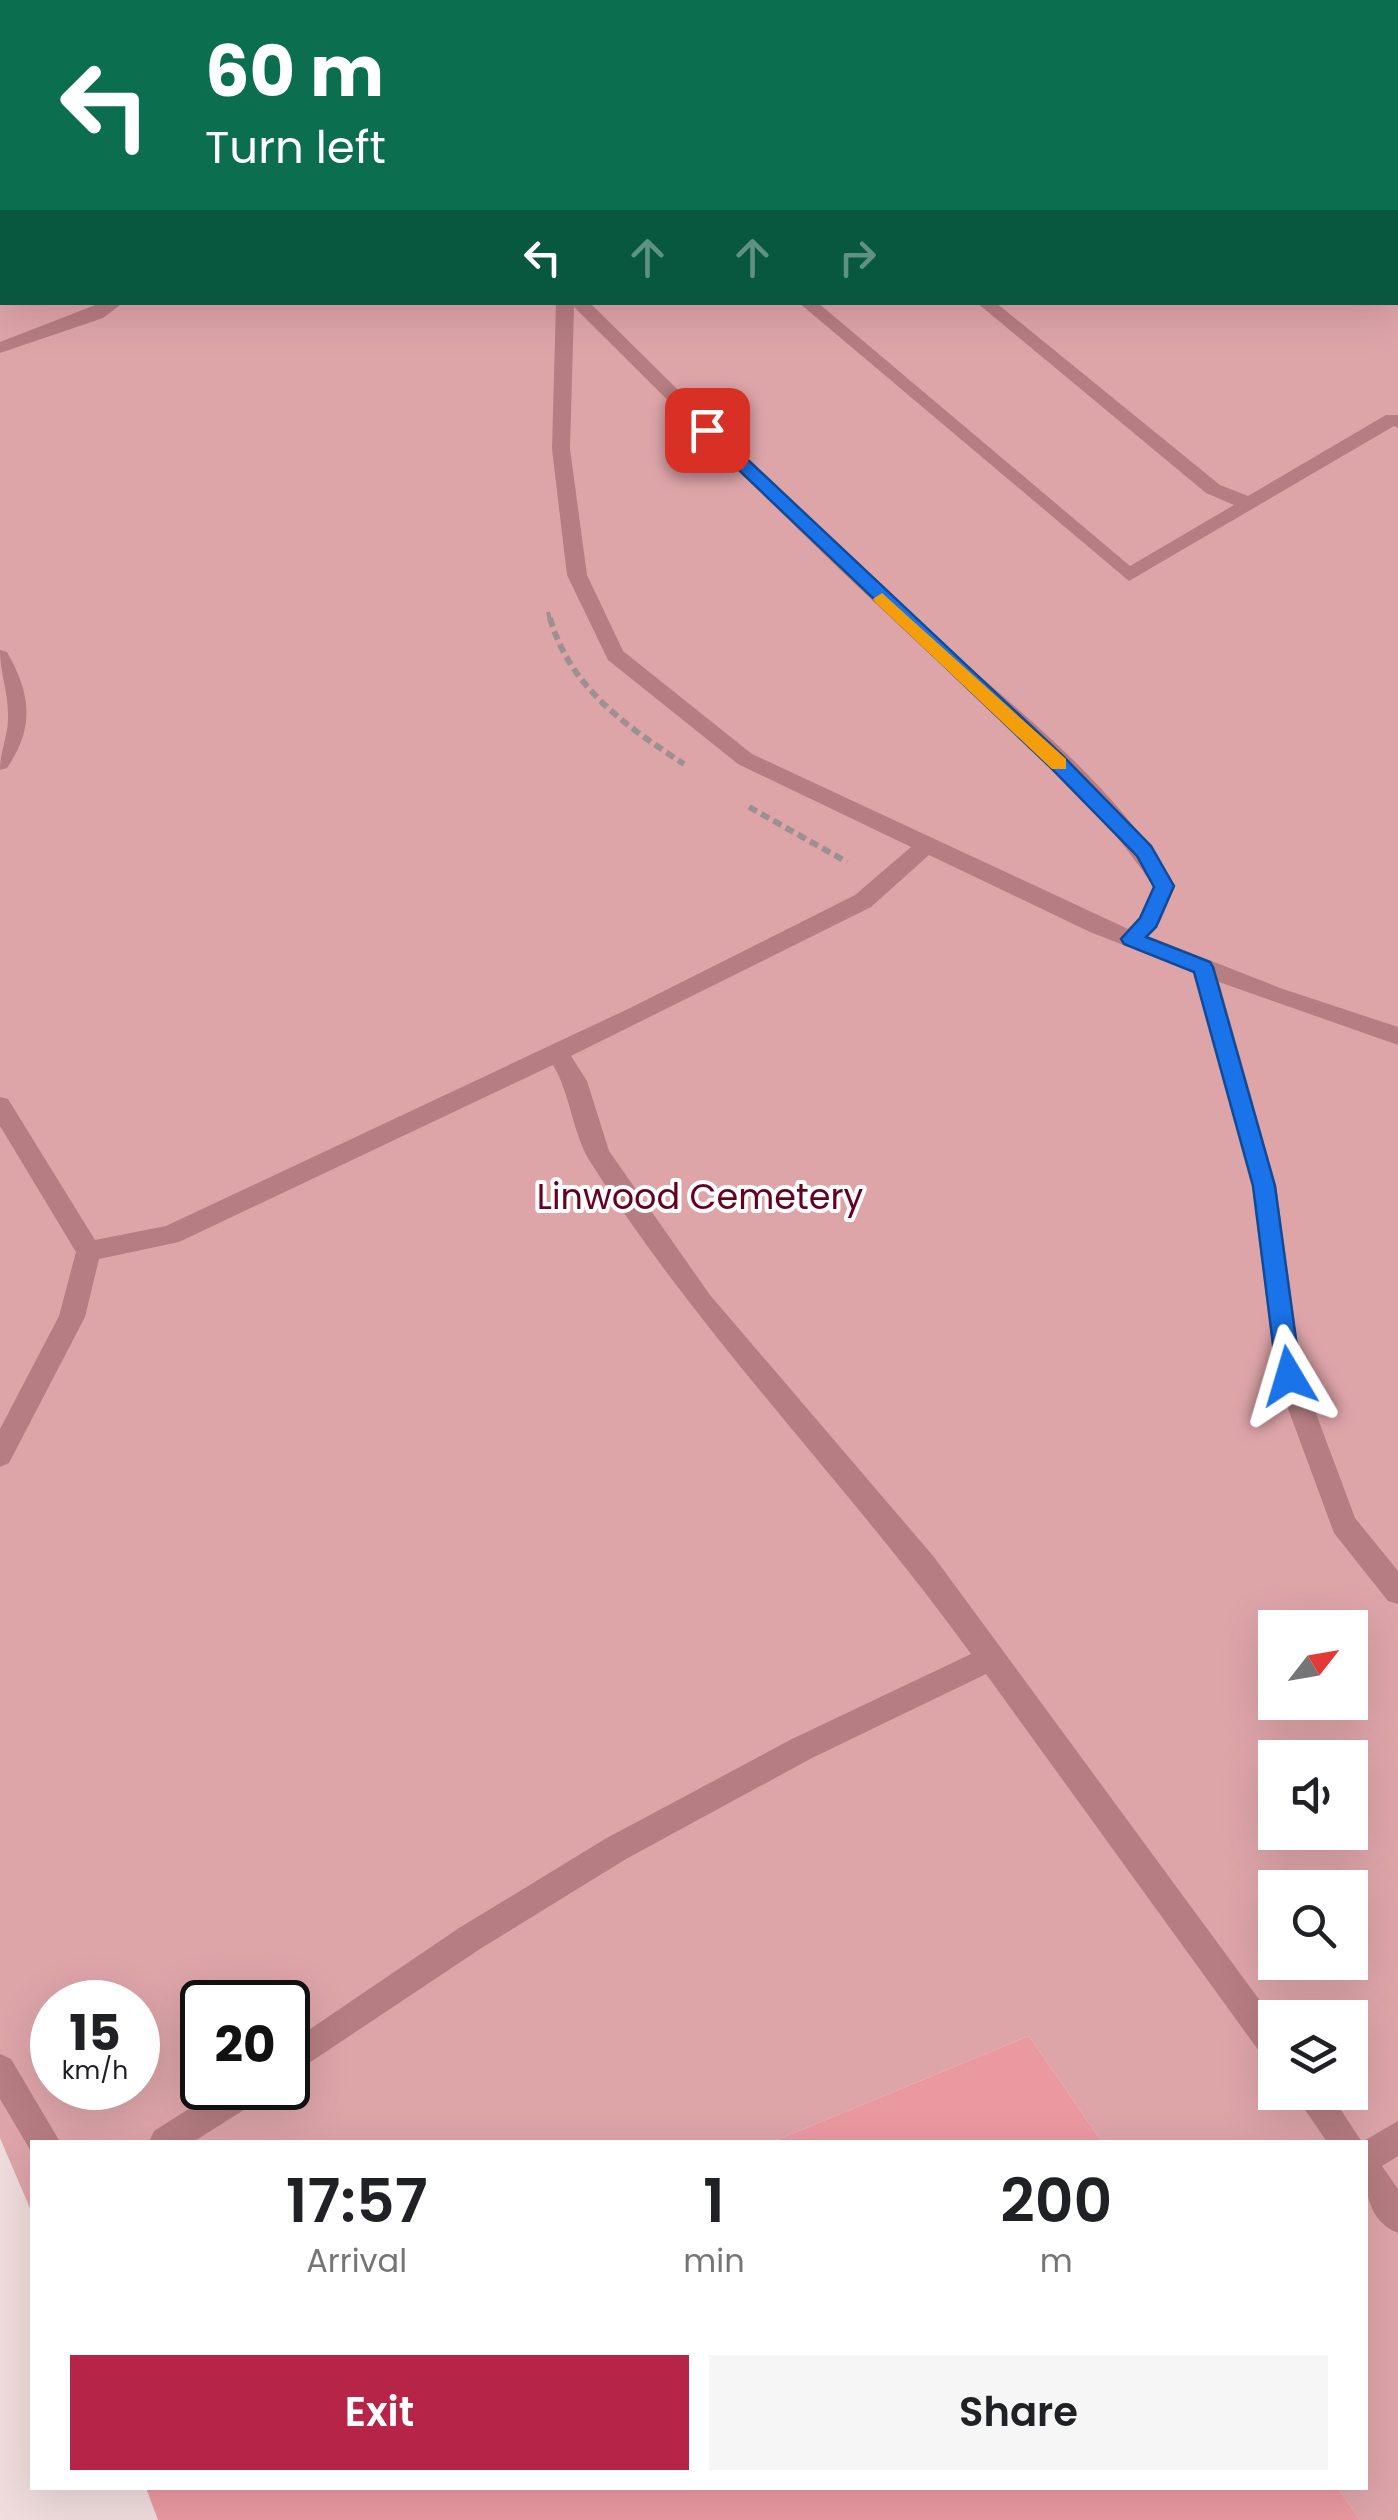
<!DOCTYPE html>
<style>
:root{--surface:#fff;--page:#f6f6f6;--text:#202124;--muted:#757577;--accent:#b62448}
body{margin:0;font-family:Poppins,sans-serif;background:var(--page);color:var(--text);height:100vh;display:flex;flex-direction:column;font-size:38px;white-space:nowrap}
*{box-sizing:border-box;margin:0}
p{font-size:32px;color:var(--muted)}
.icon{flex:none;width:55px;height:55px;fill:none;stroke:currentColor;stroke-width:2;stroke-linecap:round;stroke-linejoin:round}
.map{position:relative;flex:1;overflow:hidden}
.side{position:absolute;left:30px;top:2140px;width:1338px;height:350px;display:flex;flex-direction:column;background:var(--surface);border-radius:0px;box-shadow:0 10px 40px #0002}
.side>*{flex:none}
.banner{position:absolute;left:0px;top:0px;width:1400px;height:305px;box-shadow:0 10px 40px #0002;background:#0b6e4f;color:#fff;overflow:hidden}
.needle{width:65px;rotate:59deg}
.buttons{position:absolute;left:1258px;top:1610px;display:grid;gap:20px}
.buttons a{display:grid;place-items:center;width:110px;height:110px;border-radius:0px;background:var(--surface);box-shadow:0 10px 40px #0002;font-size:50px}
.speed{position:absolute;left:30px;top:1980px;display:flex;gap:20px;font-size:50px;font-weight:700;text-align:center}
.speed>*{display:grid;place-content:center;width:130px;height:130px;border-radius:50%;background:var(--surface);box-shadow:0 10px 40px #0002;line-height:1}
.speed small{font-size:25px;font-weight:400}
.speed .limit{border:5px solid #111;border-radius:15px;background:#fff;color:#111}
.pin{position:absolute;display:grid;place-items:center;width:85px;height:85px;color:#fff;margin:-42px;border-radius:20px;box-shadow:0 5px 15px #0006}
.me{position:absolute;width:110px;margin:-55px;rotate:353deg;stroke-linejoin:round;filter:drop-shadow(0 0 8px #0008)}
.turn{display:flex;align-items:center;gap:35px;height:210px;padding:0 40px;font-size:45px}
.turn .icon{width:130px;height:130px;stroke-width:2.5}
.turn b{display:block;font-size:70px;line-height:85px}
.lanes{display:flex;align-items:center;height:95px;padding:0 40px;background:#0003;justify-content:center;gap:50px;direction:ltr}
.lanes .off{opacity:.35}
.eta{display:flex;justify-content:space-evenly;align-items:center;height:170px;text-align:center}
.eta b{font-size:60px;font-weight:600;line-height:70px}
.button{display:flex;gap:20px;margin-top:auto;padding:20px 40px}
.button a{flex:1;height:115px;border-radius:0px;background:var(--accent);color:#fff;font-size:40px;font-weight:600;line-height:115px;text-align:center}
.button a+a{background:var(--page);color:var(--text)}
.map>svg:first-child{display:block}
</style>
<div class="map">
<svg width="1398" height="2520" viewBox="0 0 1398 2520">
<rect width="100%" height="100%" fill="#f0dcdd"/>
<!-- green -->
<path fill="#dea5a9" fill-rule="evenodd" d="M0 0H1398V2520H1360L1338 2488H1365V2142H1102L1029 2036 772 2142H32V2213L0 2138ZM2 2H1398V302H2ZM1275 1628H1350V1702H1275ZM1275 1758H1350V1832H1275ZM1275 1888H1350V1962H1275ZM52 2002H138V2088H52ZM202 2002H288V2088H202ZM1275 2018H1350V2092H1275Z"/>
<!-- forest -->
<g fill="#eb99a1">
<path d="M1029 2036 1102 2142H772Z"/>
<path d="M146 2488H1338L1360 2520H158Z"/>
</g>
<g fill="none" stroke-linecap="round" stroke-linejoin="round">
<!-- path-far1 -->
<path stroke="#9e9090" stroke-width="4" stroke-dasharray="8 4" stroke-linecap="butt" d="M548 612 550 620"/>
<!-- path -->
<g stroke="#9e9090" stroke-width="6" stroke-dasharray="9 5" stroke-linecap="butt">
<path d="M550 618C570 688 626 726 684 764"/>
<path d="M749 807 847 862"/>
</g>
<!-- minor -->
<g fill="#b67d82" fill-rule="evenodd">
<path d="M589 0H605V2H590Z"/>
<path d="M1205 0H1228L1230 2H1207Z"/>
<path d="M2 60V70L0 71V61Z"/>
<path d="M103 302H124L103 318 0 353V342Z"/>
<path d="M556 302H589C698 409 805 517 916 620 1007 703 1112 778 1175 886L1160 922 1148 936 1280 988 1398 1027V1045L1219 982 1276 1185 1302 1376 1355 1518 1398 1571V1604L1388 1601 1334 1533 1276 1376 1252 1185 1193 972 1090 932 929 855 871 907 571 1056 587 1081 609 1151 710 1295 934 1557 1275 2021V2063L1264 2058 986 1674 812 1758 626 1859 480 1949 288 2077V2044L459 1928 605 1839 792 1739 971 1654C850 1486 702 1339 591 1163 572 1133 571 1095 553 1065L179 1242 99 1259 85 1317 9 1463 0 1467V1429L59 1316 76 1252 0 1126V1097L8 1099 95 1240 166 1226 630 1008 855 895 911 847 738 764 608 660 567 575 552 449ZM574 307C684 416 792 526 905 631 992 712 1087 786 1153 886L1140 918 1128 929 752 754 623 651 587 575 570 449Z"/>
<path d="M798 302H817L1130 566 1234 505 1206 493 976 302H995L1220 485 1248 496 1386 415H1398V428L1394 426 1129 581Z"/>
<path d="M0 650 7 652C31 694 35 727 7 768L0 770C0 750 9 734 8 714 8 692 0 673 0 650Z"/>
<path d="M0 2054 11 2059 60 2142H32V2153L0 2099Z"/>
<path d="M222 2088H266L261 2099 193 2142H149L154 2131Z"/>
<path d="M1293 2092H1329L1362 2142 1398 2121V2156L1382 2166 1398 2189V2233C1361 2218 1365 2176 1365 2142H1327Z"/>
</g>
</g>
<!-- route -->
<path fill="#1a73e8" stroke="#114b97" stroke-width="2.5" d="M701 427H713L1062 755 1151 846 1174 886 1156 927 1146 937 1210 962 1213 967 1275 1186 1301 1376 1298 1383H1281L1277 1376 1253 1186 1194 972 1124 944 1121 939 1140 918 1154 887 1137 856 1048 765 701 434Z"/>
<!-- slow -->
<path fill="#f59e0b" d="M882 593 1066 759V769H1052L876 603 873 599Z"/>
<g text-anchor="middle" stroke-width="8" stroke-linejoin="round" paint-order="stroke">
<!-- park labels -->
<g font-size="35" fill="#65001f" stroke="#fff">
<text x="700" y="1209">Linwood Cemetery</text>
</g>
</g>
</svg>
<div class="buttons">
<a><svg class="needle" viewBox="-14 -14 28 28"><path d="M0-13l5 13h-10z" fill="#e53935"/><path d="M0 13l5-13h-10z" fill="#757577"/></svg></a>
<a><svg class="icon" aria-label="sound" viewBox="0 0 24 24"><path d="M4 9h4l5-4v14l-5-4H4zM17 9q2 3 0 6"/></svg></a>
<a><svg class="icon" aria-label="search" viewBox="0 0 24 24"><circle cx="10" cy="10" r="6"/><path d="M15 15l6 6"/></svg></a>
<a><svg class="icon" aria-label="layers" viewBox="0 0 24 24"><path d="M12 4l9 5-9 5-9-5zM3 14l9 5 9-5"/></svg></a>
</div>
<div class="speed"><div>15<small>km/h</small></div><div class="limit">20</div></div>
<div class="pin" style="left:707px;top:430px;background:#d93025"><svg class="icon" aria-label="arrive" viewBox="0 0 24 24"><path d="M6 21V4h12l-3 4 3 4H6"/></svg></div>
<svg class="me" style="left:1289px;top:1376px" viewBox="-20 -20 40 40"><path d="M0-17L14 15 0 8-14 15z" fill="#1a73e8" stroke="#fff" stroke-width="4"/></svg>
<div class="banner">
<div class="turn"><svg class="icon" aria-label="left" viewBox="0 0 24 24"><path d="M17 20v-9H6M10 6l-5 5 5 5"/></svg><div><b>60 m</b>Turn left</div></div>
<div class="lanes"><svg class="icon" aria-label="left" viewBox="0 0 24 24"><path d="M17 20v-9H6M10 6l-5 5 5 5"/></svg><svg class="icon off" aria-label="ahead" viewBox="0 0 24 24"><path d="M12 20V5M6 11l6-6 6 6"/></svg><svg class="icon off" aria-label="ahead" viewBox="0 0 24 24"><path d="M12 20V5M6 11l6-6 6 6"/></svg><svg class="icon off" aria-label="right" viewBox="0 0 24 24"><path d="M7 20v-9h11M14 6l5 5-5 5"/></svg></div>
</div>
<section class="side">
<div class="eta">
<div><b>17:57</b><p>Arrival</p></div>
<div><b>1</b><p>min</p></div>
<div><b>200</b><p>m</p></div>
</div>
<div class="button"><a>Exit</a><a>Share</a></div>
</section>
</div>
